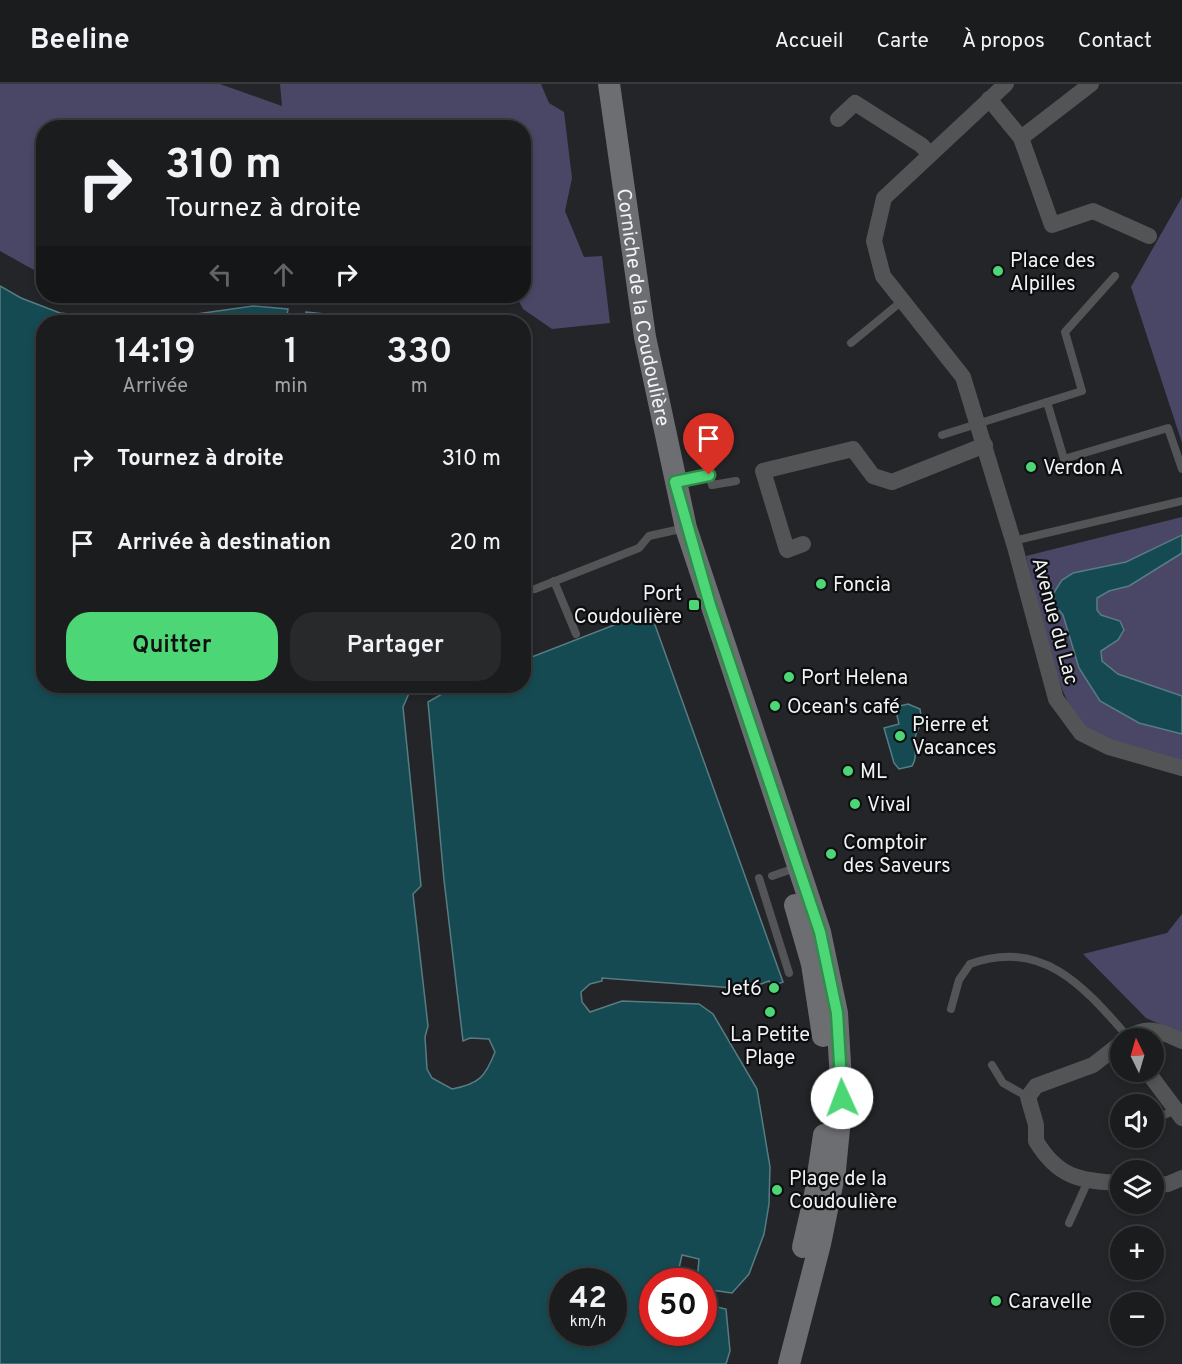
<!DOCTYPE html>
<html lang="fr">
<meta charset="utf-8">
<style>
:root{--surface:#1a1c1e;--page:#27292b;--text:#f1f3f6;--muted:#9fa1a4;--line:#383a3c;--accent:#4dd676}
body{margin:0;font-family:Overpass,sans-serif;background:var(--page);color:var(--text);height:100vh;display:flex;flex-direction:column;font-size:22px;white-space:nowrap}
*{box-sizing:border-box;margin:0}
p{font-size:20px;color:var(--muted)}
.icon{flex:none;width:33px;height:33px;fill:none;stroke:currentColor;stroke-width:2;stroke-linecap:round;stroke-linejoin:round}
.map{position:relative;flex:1;overflow:hidden}
.sheet{position:absolute;left:36px;top:231px;width:495px;height:378px;display:flex;flex-direction:column;background:var(--surface);border-radius:24px;box-shadow:0 3px 9px #0003,0 0 0 2px var(--line)}
.sheet>*{flex:none}
.top-card{position:absolute;left:36px;top:36px;width:495px;height:183px;border-radius:24px;box-shadow:0 3px 9px #0003,0 0 0 2px var(--line);background:#1a1c1e;color:var(--text);overflow:hidden}
.needle{width:39px;rotate:355deg}
.tools{position:absolute;left:1110px;top:944px;display:grid;gap:12px}
.tools a{display:grid;place-items:center;width:54px;height:54px;border-radius:50%;background:var(--surface);box-shadow:0 3px 9px #0003,0 0 0 2px var(--line);font-size:30px}
.speed{position:absolute;left:549px;top:1184px;display:flex;gap:12px;font-size:30px;font-weight:700;text-align:center}
.speed>*{display:grid;place-content:center;width:78px;height:78px;border-radius:50%;background:var(--surface);box-shadow:0 3px 9px #0003,0 0 0 2px var(--line);line-height:1}
.speed small{font-size:15px;font-weight:400}
.speed .limit{border:9px solid #d22;background:#fff;color:#111}
.pin{position:absolute;display:grid;place-items:center;width:51px;height:51px;color:#fff;margin:-62px -26px;border-radius:50% 50% 50% 0;rotate:-45deg;box-shadow:0 0 6px #0007}
.pin .icon{rotate:45deg}
.me{position:absolute;width:66px;margin:-33px;rotate:358deg;stroke-linejoin:round;filter:drop-shadow(0 0 4px #0008)}
.turn{display:flex;align-items:center;gap:21px;height:126px;padding:0 30px;font-size:27px}
.turn .icon{width:78px;height:78px;stroke-width:2.5}
.turn b{display:block;font-size:42px;line-height:51px}
.lanes{display:flex;align-items:center;height:57px;padding:0 30px;background:#0003;justify-content:center;gap:30px;direction:ltr}
.lanes .off{opacity:.35}
.eta{display:flex;justify-content:space-evenly;align-items:center;height:102px;text-align:center}
.eta b{font-size:36px;font-weight:600;line-height:42px}
.primary-button{display:flex;gap:12px;margin-top:auto;padding:12px 30px}
.primary-button a{flex:1;height:69px;border-radius:24px;background:var(--accent);color:#111;font-size:24px;font-weight:600;line-height:69px;text-align:center}
.primary-button a+a{background:var(--page);color:var(--text)}
ul{padding:0;list-style:none}
li{display:flex;align-items:center;gap:18px;height:84px;padding:0 30px}
li div{flex:1}
li b{display:block;font-size:22px}
li em{font-style:normal}
header{display:flex;align-items:center;gap:36px;box-sizing:border-box;height:84px;padding:0 30px;background:var(--surface);border-bottom:2px solid var(--line)}
header strong{font-size:28px}
nav{display:flex;gap:33px;margin-inline-start:auto;font-size:21px}
.map>svg:first-child{display:block}
</style>
<header>
<strong>Beeline</strong>
<nav><a>Accueil</a><a>Carte</a><a>À propos</a><a>Contact</a></nav>
</header>
<div class="map">
<svg width="1182" height="1280" viewBox="0 0 1182 1280">
<rect width="100%" height="100%" fill="#232528"/>
<!-- green -->
<g fill="#4a4666">
<path d="M0 0H220L282 22 280 0H541L549 19 564 28 572 94 565 127 584 173 602 172 610 239 552 245 523 225 516 212H524V44H44L43 191 0 167Z"/>
<path d="M1182 113V359L1131 203Z"/>
<path d="M1182 433V451L1126 478 1073 489 1055 521 1063 531 1079 584 1139 639 1182 650V679C1151 670 1113 665 1087 645 1056 621 1037 513 1026 472Z"/>
<path d="M1182 469V612L1118 590 1102 577 1101 567 1118 556 1120 537 1101 531 1097 526V514L1109 507 1129 502Z"/>
<path d="M1182 830V950L1146 934 1083 870 1167 849Z"/>
</g>
<!-- water -->
<g fill="#164a52" stroke="#577c83" stroke-width="1.5" fill-rule="evenodd">
<path d="M0 202 21 214 60 229 140 238 253 222 288 225 286 238H44V602H417L410 607 403 623 421 802 413 810 428 942 425 953 427 985 432 994 452 1005C478 1000 485 994 495 968L489 955 470 954 463 957 444 796 428 618 456 602H524V576L650 527 783 898 772 902 769 897 748 905 602 894V897L590 900 581 908 582 918 590 928 622 917 699 920 713 930 757 1005 770 1083 769 1120 764 1150 749 1190 732 1209 704 1205V1197H697L699 1175 682 1171 676 1197H652V1248H704V1220L726 1225 730 1267 726 1280H0ZM562 1197H614V1248H562Z"/>
<path d="M306 228 344 232 352 238H304Z"/>
<path d="M1182 451V469L1129 502 1109 507 1097 514V526L1101 531 1120 537 1124 546 1118 556 1101 567 1102 577 1118 590 1182 612V650L1139 639 1100 617 1079 584 1063 531 1055 521 1053 510 1062 496 1073 489 1126 478Z"/>
<path d="M908 620 920 625 922 639C907 660 921 667 912 682L899 685 894 679 884 644 899 640 895 623Z"/>
</g>
<g fill="none" stroke-linecap="round" stroke-linejoin="round">
<!-- service -->
<g stroke="#535456" stroke-width="8">
<path d="M851 259 902 217"/>
<path d="M1047 318 1064 375 1168 344 1182 385"/>
<path d="M942 351 1082 307 1065 248 1115 192"/>
<path d="M678 397 709 391 712 401 736 397"/>
<path d="M1013 457 1182 417"/>
<path d="M554 497 576 550"/>
<path d="M535 505 639 464 649 452 685 444"/>
<path d="M772 792 798 783"/>
<path d="M759 794 789 889"/>
<path d="M951 925 959 896 970 880C1043 853 1085 904 1129 954"/>
<path d="M992 981 1003 999 1028 1013"/>
<path d="M1154 1035 1176 1026"/>
<path d="M1069 1139 1088 1097"/>
</g>
<!-- minor -->
<g stroke="#535456" stroke-width="16">
<path d="M1006 0 884 114 874 157 883 192 963 293 1015 463 1056 615 1081 649 1109 663 1182 684"/>
<path d="M989 15 1021 54 1052 141 1093 127 1149 152"/>
<path d="M838 35 855 19 921 61 930 70"/>
<path d="M1021 54 1091 0"/>
<path d="M803 460 787 466 763 387 853 365 873 392 892 398 985 361"/>
<path d="M1128 954C1148 940 1162 948 1182 957"/>
<path d="M1120 960 1093 981 1036 1002 1028 1013 1036 1041V1057C1058 1094 1081 1097 1120 1099"/>
<path d="M1147 987 1182 1034"/>
<path d="M1154 1101 1168 1100 1182 1094"/>
</g>
<!-- secondary -->
<g stroke="#6d6e71" stroke-width="22">
<path id="s1" d="M609 0 645 253 686 444 820 848 837 929 842 1014 835 1086 820 1160 789 1280"/>
<path d="M795 821 812 880 823 952"/>
<path d="M803 1163 815 1111 824 1051"/>
</g>
</g>
<g fill="none" stroke-linecap="round" stroke-linejoin="round">
<!-- route casing -->
<g stroke="#328b4d" stroke-width="15">
<path id="route" d="M709 391 675 398 710 521 820 848 837 929 842 1014"/>
</g>
<!-- route -->
<use href="#route" stroke="#4dd676" stroke-width="10"/>
</g>
<!-- markers -->
<g fill="#4dd676" stroke="#0d0e10" stroke-width="2">
<circle cx="998" cy="187" r="6"/>
<circle cx="1031" cy="383" r="6"/>
<circle cx="821" cy="500" r="6"/>
<rect x="688" y="515" width="12" height="12" rx="3"/>
<circle cx="789" cy="593" r="6"/>
<circle cx="775" cy="622" r="6"/>
<circle cx="900" cy="652" r="6"/>
<circle cx="848" cy="687" r="6"/>
<circle cx="855" cy="720" r="6"/>
<circle cx="831" cy="770" r="6"/>
<circle cx="774" cy="904" r="6"/>
<circle cx="770" cy="928" r="6"/>
<circle cx="777" cy="1106" r="6"/>
<circle cx="996" cy="1217" r="6"/>
</g>
<g text-anchor="middle" stroke-width="4.5" stroke-linejoin="round" paint-order="stroke">
<!-- poi labels -->
<g font-size="20" fill="#f0f2f4" stroke="#0d0e10" text-anchor="start">
<text x="1010" y="183">Place des<tspan x="1010" dy="23">Alpilles</tspan></text>
<text x="1043" y="390">Verdon A</text>
<text x="833" y="507">Foncia</text>
<text x="682" y="516" text-anchor="end">Port<tspan x="682" dy="23">Coudoulière</tspan></text>
<text x="801" y="600">Port Helena</text>
<text x="787" y="629">Ocean's café</text>
<text x="912" y="647">Pierre et<tspan x="912" dy="23">Vacances</tspan></text>
<text x="860" y="694">ML</text>
<text x="867" y="727">Vival</text>
<text x="843" y="765">Comptoir<tspan x="843" dy="23">des Saveurs</tspan></text>
<text x="762" y="911" text-anchor="end">Jet6</text>
<text x="770" y="957" text-anchor="middle">La Petite<tspan x="770" dy="23">Plage</tspan></text>
<text x="789" y="1101">Plage de la<tspan x="789" dy="23">Coudoulière</tspan></text>
<text x="1008" y="1224">Caravelle</text>
</g>
<!-- street labels -->
<g font-size="20" fill="#f0f2f4" stroke="#0d0e10">
<text dy="7" stroke="none"><textPath href="#s1" startOffset="226">Corniche de la Coudoulière</textPath></text>
<text transform="translate(1056 537) rotate(75)" y="7">Avenue du Lac</text>
</g>
</g>
</svg>
<div class="tools">
<a><svg class="needle" viewBox="-14 -14 28 28"><path d="M0-13l5 13h-10z" fill="#e53935"/><path d="M0 13l5-13h-10z" fill="#9fa1a4"/></svg></a>
<a><svg class="icon" aria-label="sound" viewBox="0 0 24 24"><path d="M4 9h4l5-4v14l-5-4H4zM17 9q2 3 0 6"/></svg></a>
<a><svg class="icon" aria-label="layers" viewBox="0 0 24 24"><path d="M12 4l9 5-9 5-9-5zM3 14l9 5 9-5"/></svg></a>
<a>+</a>
<a>−</a>
</div>
<div class="speed"><div>42<small>km/h</small></div><div class="limit">50</div></div>
<div class="pin" style="left:709px;top:391px;background:#d93025"><svg class="icon" aria-label="arrive" viewBox="0 0 24 24"><path d="M6 21V4h12l-3 4 3 4H6"/></svg></div>
<svg class="me" style="left:842px;top:1014px" viewBox="-20 -20 40 40"><circle r="19" fill="#fff"/><path d="M0-13L10 11 0 6-10 11z" fill="#4dd676"/></svg>
<div class="top-card">
<div class="turn"><svg class="icon" aria-label="right" viewBox="0 0 24 24"><path d="M7 20v-9h11M14 6l5 5-5 5"/></svg><div><b>310 m</b>Tournez à droite</div></div>
<div class="lanes"><svg class="icon off" aria-label="left" viewBox="0 0 24 24"><path d="M17 20v-9H6M10 6l-5 5 5 5"/></svg><svg class="icon off" aria-label="ahead" viewBox="0 0 24 24"><path d="M12 20V5M6 11l6-6 6 6"/></svg><svg class="icon" aria-label="right" viewBox="0 0 24 24"><path d="M7 20v-9h11M14 6l5 5-5 5"/></svg></div>
</div>
<section class="sheet">
<div class="eta">
<div><b>14:19</b><p>Arrivée</p></div>
<div><b>1</b><p>min</p></div>
<div><b>330</b><p>m</p></div>
</div>
<ul>
<li><svg class="icon" aria-label="right" viewBox="0 0 24 24"><path d="M7 20v-9h11M14 6l5 5-5 5"/></svg><div><b>Tournez à droite</b></div><em>310 m</em></li>
<li><svg class="icon" aria-label="arrive" viewBox="0 0 24 24"><path d="M6 21V4h12l-3 4 3 4H6"/></svg><div><b>Arrivée à destination</b></div><em>20 m</em></li>
</ul>
<div class="primary-button"><a>Quitter</a><a>Partager</a></div>
</section>
</div>
